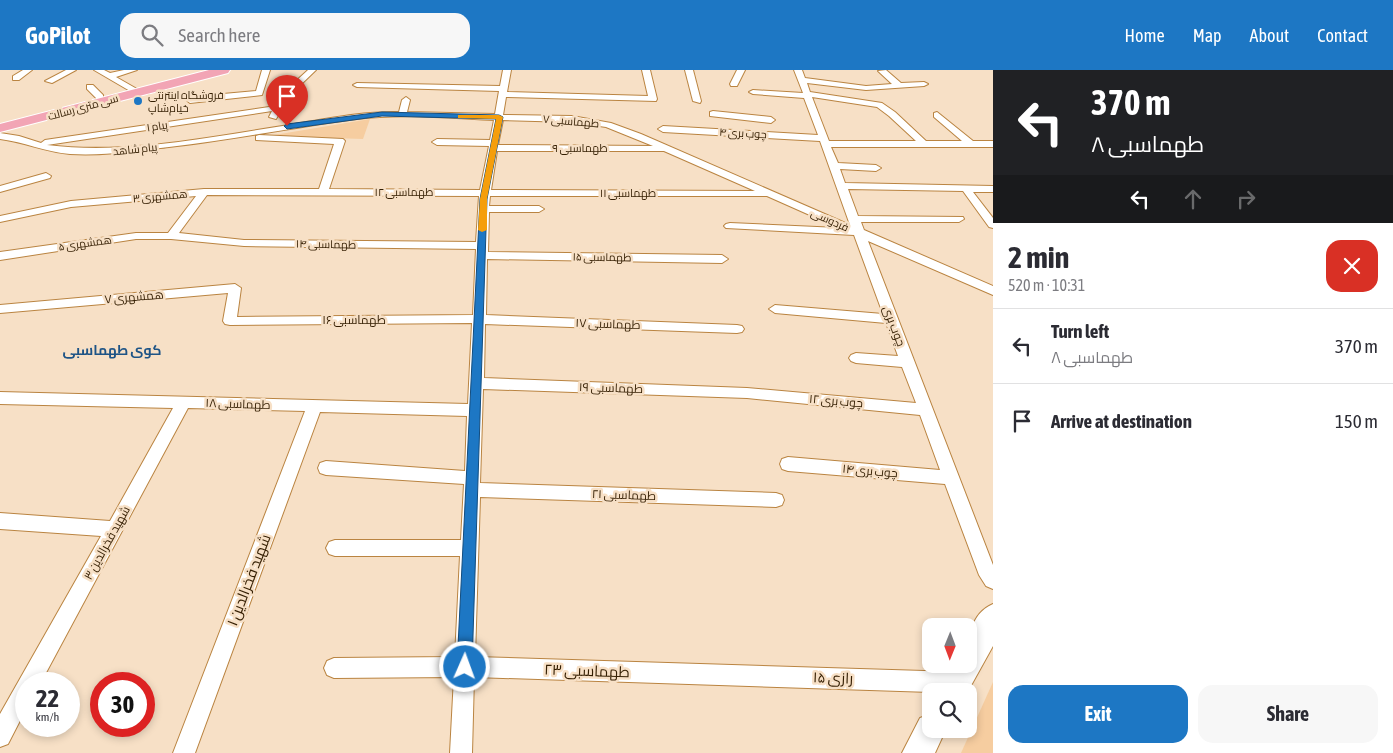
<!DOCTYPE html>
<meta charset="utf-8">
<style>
:root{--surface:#fff;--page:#f7f7f7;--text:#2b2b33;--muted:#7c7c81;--line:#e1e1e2;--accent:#1d77c4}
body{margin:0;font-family:"Asap Condensed",Cairo,sans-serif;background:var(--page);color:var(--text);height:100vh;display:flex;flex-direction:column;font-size:19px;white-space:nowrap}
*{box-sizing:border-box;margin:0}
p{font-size:16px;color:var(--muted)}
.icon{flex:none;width:28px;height:28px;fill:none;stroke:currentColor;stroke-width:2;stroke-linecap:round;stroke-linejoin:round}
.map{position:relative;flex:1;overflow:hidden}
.details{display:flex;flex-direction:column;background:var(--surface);width:400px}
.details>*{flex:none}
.guide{background:#202124;color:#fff;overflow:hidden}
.needle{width:32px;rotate:181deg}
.tools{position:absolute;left:922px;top:548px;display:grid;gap:10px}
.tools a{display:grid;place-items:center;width:55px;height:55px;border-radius:10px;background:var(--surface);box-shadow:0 2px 8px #0003;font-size:25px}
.speed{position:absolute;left:15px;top:602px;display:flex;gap:10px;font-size:25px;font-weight:700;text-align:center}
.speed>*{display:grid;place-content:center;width:65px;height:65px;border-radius:50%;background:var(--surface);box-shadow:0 2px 8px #0003;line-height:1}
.speed small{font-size:12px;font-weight:400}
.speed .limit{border:8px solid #d22;background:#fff;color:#111}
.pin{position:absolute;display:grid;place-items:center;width:42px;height:42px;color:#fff;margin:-51px -21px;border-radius:50% 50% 50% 0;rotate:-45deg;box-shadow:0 0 5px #0007}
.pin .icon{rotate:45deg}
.me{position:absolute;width:55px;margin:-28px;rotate:2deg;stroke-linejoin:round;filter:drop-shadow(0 0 4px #0008)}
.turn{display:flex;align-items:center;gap:18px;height:105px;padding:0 15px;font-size:22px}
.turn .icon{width:65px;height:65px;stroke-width:2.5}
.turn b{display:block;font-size:35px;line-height:42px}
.lanes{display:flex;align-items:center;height:48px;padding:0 15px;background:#0003;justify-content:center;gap:25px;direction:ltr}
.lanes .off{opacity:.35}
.round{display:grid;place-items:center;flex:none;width:52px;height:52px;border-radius:15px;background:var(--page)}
.headline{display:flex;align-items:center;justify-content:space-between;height:85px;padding:0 15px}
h1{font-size:30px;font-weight:700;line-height:38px}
.cta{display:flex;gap:10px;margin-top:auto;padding:10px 15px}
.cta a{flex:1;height:58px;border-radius:15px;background:var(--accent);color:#fff;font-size:20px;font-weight:700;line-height:58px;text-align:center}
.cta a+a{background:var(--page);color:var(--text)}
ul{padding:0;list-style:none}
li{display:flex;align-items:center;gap:15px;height:75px;padding:0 15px;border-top:1px solid var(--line)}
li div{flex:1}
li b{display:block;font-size:19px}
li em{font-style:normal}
header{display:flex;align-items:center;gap:30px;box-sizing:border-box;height:70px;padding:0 25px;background:var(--accent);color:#fff}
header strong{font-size:24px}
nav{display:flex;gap:28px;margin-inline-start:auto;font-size:18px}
.search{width:350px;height:45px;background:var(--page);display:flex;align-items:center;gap:12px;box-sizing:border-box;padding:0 18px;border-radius:15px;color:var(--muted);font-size:19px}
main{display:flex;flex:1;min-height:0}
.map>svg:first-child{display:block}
</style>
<header>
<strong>GoPilot</strong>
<div class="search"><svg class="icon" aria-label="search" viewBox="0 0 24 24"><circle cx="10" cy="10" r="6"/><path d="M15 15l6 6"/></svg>Search here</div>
<nav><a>Home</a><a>Map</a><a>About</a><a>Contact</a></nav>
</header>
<main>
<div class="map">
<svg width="993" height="683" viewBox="0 0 993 683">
<rect width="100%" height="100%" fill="#f7e0c6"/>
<!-- green -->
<g fill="#f6cda0">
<path d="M370 49 363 69 268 66Z"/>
<path d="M993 612V683H961Z"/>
</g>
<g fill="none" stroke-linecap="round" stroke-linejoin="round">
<!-- minor casing -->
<g stroke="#ba8441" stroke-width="2">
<g id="minor">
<path d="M23 0H32L19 10H13V6Z"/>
<path d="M66 0H76L52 13 45 11Z"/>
<path d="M94 0H104L110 3 124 0H137L116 7 137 19 130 21Z"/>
<path d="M262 0H270L262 25 190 33 186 30 190 27 256 21Z"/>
<path d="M308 0H316L290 25 276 49 269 47 272 41 47 75C127 85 210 67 289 55 325 49 362 41 399 42L402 30 406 27 410 30 407 42 495 44 499 21 357 17 353 15 357 13 500 16 503 0H511L507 22 648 26 642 0H650L657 29 656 31 506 27 503 45 572 46 611 53 641 64 850 155 820 71 663 62 658 59 663 56 818 65 804 28 753 24 749 22 753 20 803 23 794 0H802L805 8 866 16 892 14 878 1 886 0 901 13 924 12 928 14 924 16 866 20 807 13 810 22 882 33 895 42 926 71H962L934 47V43L937 42 973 71H993V77H831L838 93 876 95 881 98 876 101 840 99 845 113 993 116V122H973L993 148V158L989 157 963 121 848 119 858 146 963 147 964 149 959 152H861L864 160 993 216V225L868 171 993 495V519L986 516 979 505 945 414 788 401 782 399 780 394 782 389 788 387 940 400 920 345 747 328 483 319 480 413 776 423 782 425 784 430 782 435 776 437 480 427 475 587 957 602 964 605 967 612 964 619 960 621 931 622 474 607 472 683H450L454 607 334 608 327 605 324 598 327 591 334 588 455 587 460 486H335L329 484 326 478 329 472 335 470H461L464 414 326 405 320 403 318 398 320 393 326 391 465 401 467 346 320 342 195 683H173L305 341 188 338 40 614H26V639L8 674 0 677V644L101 466 0 459V443L110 451 173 338 0 334V322L468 334 472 253 230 255 225 254 223 251 228 223 0 243V235L235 214 241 218 237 247 473 245 476 179 244 176 171 169H136L0 190V182L136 163H168L196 126 71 137 0 152V146L71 131 204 119H319L334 74 256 70V66L259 65 343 69 345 71 329 119 480 120 489 76 437 75 432 72 437 69 490 70 494 50C449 48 402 43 357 49 294 57 232 70 169 77 136 81 103 86 70 84 46 82 24 72 0 69V63L19 66 41 73 45 70 276 36 284 22ZM812 27 877 37 889 46 916 71H829ZM503 50 572 52 606 57 653 76 498 75ZM497 81H664L755 121 491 120ZM207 125 479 126 476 172 244 170 179 163ZM490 126H767L839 158 730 153 726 154 724 156 726 158 854 165 883 244 775 235 769 239 775 243 886 253 898 286 856 283 851 285 849 288 851 291 856 293 902 297 916 333 747 318 484 308 485 254 737 263 742 262 744 259 742 256 737 255 486 245 487 189 722 193 728 189 722 185 488 182 489 142H539L544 139 539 136H489Z"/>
<path d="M685 0H693L701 31 700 33 693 31Z"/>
<path d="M737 0H745L737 16H731L730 14Z"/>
<path d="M87 15H93L103 25V29H97L87 19Z"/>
<path d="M713 41 771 47 775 50 771 53 710 46V42Z"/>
<path d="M46 103 51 106 50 108 0 122V116Z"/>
</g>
</g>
<!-- secondary casing -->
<g stroke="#ba8441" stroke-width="2">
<g id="secondary">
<path d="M993 534V576L968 621H937L951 594H969C969 571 968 545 993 534Z"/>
<path d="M931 644V659H946L935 683H902L920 648Z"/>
</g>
</g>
<!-- primary casing -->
<g stroke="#fff" stroke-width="2">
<path id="primary" d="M209 0H230L228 3 0 62V54Z"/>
</g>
<!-- minor -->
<use href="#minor" fill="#fff" fill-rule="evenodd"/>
<!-- secondary -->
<use href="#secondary" fill="#fff" fill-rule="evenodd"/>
<!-- primary -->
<use href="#primary" fill="#f2a5b5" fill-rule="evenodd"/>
</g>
<!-- route -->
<path fill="#1d77c4" stroke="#134d7f" d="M382 42 499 45 503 47 487 129 472 597 470 602 465 604 459 602 457 597 480 129 496 49 382 46 287 59 284 56 287 54Z"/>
<!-- slow -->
<path fill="#f59e0b" d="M458 45H499L503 47 487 129V160L482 162 478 160 480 129 496 49 461 48H458Z"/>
<!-- markers -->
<circle fill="#1d77c4" stroke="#f7e0c6" stroke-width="2" cx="138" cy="31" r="5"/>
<g text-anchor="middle" stroke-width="5" stroke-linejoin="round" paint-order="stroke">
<!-- far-poi labels -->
<g font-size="11" fill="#341e02" stroke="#f7e0c6" text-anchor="start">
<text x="148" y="29">فروشگاه اینترنتی<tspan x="148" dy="13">خیام‌شاپ</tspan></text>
</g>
<!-- far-street labels -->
<g font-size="11" fill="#341e02" stroke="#f7e0c6">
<text transform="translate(83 37) rotate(-15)" y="4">سی متری رسالت</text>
<text transform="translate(571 51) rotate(5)" y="4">۷ طهماسبی</text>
<text transform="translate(157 56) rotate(-9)" y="4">۱ پیام</text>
<text transform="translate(743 63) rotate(3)" y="4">۴ چوب بری</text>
<text x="580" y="82">۹ طهماسبی</text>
<text transform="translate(135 79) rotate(-6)" y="4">پیام شاهد</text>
<text x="404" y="126">۱۲ طهماسبی</text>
<text x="628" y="127">۱۱ طهماسبی</text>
<text transform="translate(160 126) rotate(-5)" y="4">۳ همشهری</text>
<text transform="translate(830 150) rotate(24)" y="4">فردوسی</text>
<text transform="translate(85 173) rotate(-8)" y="4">۵ همشهری</text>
<text transform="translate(326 174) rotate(1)" y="4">۱۴ طهماسبی</text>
<text transform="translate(602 187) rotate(1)" y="4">۱۵ طهماسبی</text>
</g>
<!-- street labels -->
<g font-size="12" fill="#341e02" stroke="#f7e0c6">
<text transform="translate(134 227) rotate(-5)" y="4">۷ همشهری</text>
<text x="354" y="254">۱۶ طهماسبی</text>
<text transform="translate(608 254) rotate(2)" y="4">۱۷ طهماسبی</text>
<text transform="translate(894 256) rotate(69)" y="4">چوب بری</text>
<text transform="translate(611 318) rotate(2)" y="4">۱۹ طهماسبی</text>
<text transform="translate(836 331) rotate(5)" y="4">۱۲ چوب بری</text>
<text transform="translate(238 334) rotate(2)" y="4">۱۸ طهماسبی</text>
<text transform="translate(870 401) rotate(5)" y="4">۱۴ چوب بری</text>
<text transform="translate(624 425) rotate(2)" y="4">۲۱ طهماسبی</text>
<text transform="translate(107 473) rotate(-61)" y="4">۳ شهید فخرالدین</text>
</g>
<!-- neighbourhood labels -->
<g font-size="14" font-weight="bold" fill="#1e5486" stroke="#f7e0c6">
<text x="112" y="285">کوی طهماسبی</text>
</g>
<!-- near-street labels -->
<g font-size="15" fill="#341e02" stroke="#f7e0c6">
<text transform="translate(249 510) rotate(-69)" y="5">۱ شهید فخرالدین</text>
<text transform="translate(587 601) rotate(2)" y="5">۲۳ طهماسبی</text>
<text transform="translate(833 608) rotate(2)" y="5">۱۵ رازی</text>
</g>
</g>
</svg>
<div class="tools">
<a><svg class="needle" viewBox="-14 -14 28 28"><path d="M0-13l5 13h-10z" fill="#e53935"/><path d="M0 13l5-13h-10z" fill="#7c7c81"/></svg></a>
<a><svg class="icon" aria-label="search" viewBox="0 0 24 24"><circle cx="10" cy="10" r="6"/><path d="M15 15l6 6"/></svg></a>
</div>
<div class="speed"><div>22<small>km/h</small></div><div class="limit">30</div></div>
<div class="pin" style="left:287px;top:56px;background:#d93025"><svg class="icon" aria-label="arrive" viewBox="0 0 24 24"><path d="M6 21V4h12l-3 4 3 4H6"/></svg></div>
<svg class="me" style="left:465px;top:597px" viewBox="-20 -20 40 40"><circle r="17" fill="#1d77c4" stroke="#fff" stroke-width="3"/><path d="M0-11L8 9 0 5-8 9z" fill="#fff"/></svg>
</div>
<section class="details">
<div class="guide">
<div class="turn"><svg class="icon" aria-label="left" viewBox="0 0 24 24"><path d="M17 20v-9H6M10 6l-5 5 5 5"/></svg><div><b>370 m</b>۸ طهماسبی</div></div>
<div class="lanes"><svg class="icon" aria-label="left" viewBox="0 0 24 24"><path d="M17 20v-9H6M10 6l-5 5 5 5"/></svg><svg class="icon off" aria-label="ahead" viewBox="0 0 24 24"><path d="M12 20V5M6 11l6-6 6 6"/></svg><svg class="icon off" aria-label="right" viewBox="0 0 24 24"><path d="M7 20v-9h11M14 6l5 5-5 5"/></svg></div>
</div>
<div class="headline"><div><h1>2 min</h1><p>520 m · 10:31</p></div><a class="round" style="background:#d93025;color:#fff"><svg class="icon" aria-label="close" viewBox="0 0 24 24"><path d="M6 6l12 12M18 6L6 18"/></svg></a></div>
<ul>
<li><svg class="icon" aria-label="left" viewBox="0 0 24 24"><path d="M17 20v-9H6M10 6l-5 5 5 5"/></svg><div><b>Turn left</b><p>۸ طهماسبی</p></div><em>370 m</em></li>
<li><svg class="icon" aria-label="arrive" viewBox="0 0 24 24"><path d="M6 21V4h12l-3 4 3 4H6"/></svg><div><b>Arrive at destination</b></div><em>150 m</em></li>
</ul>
<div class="cta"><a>Exit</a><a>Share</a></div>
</section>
</main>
